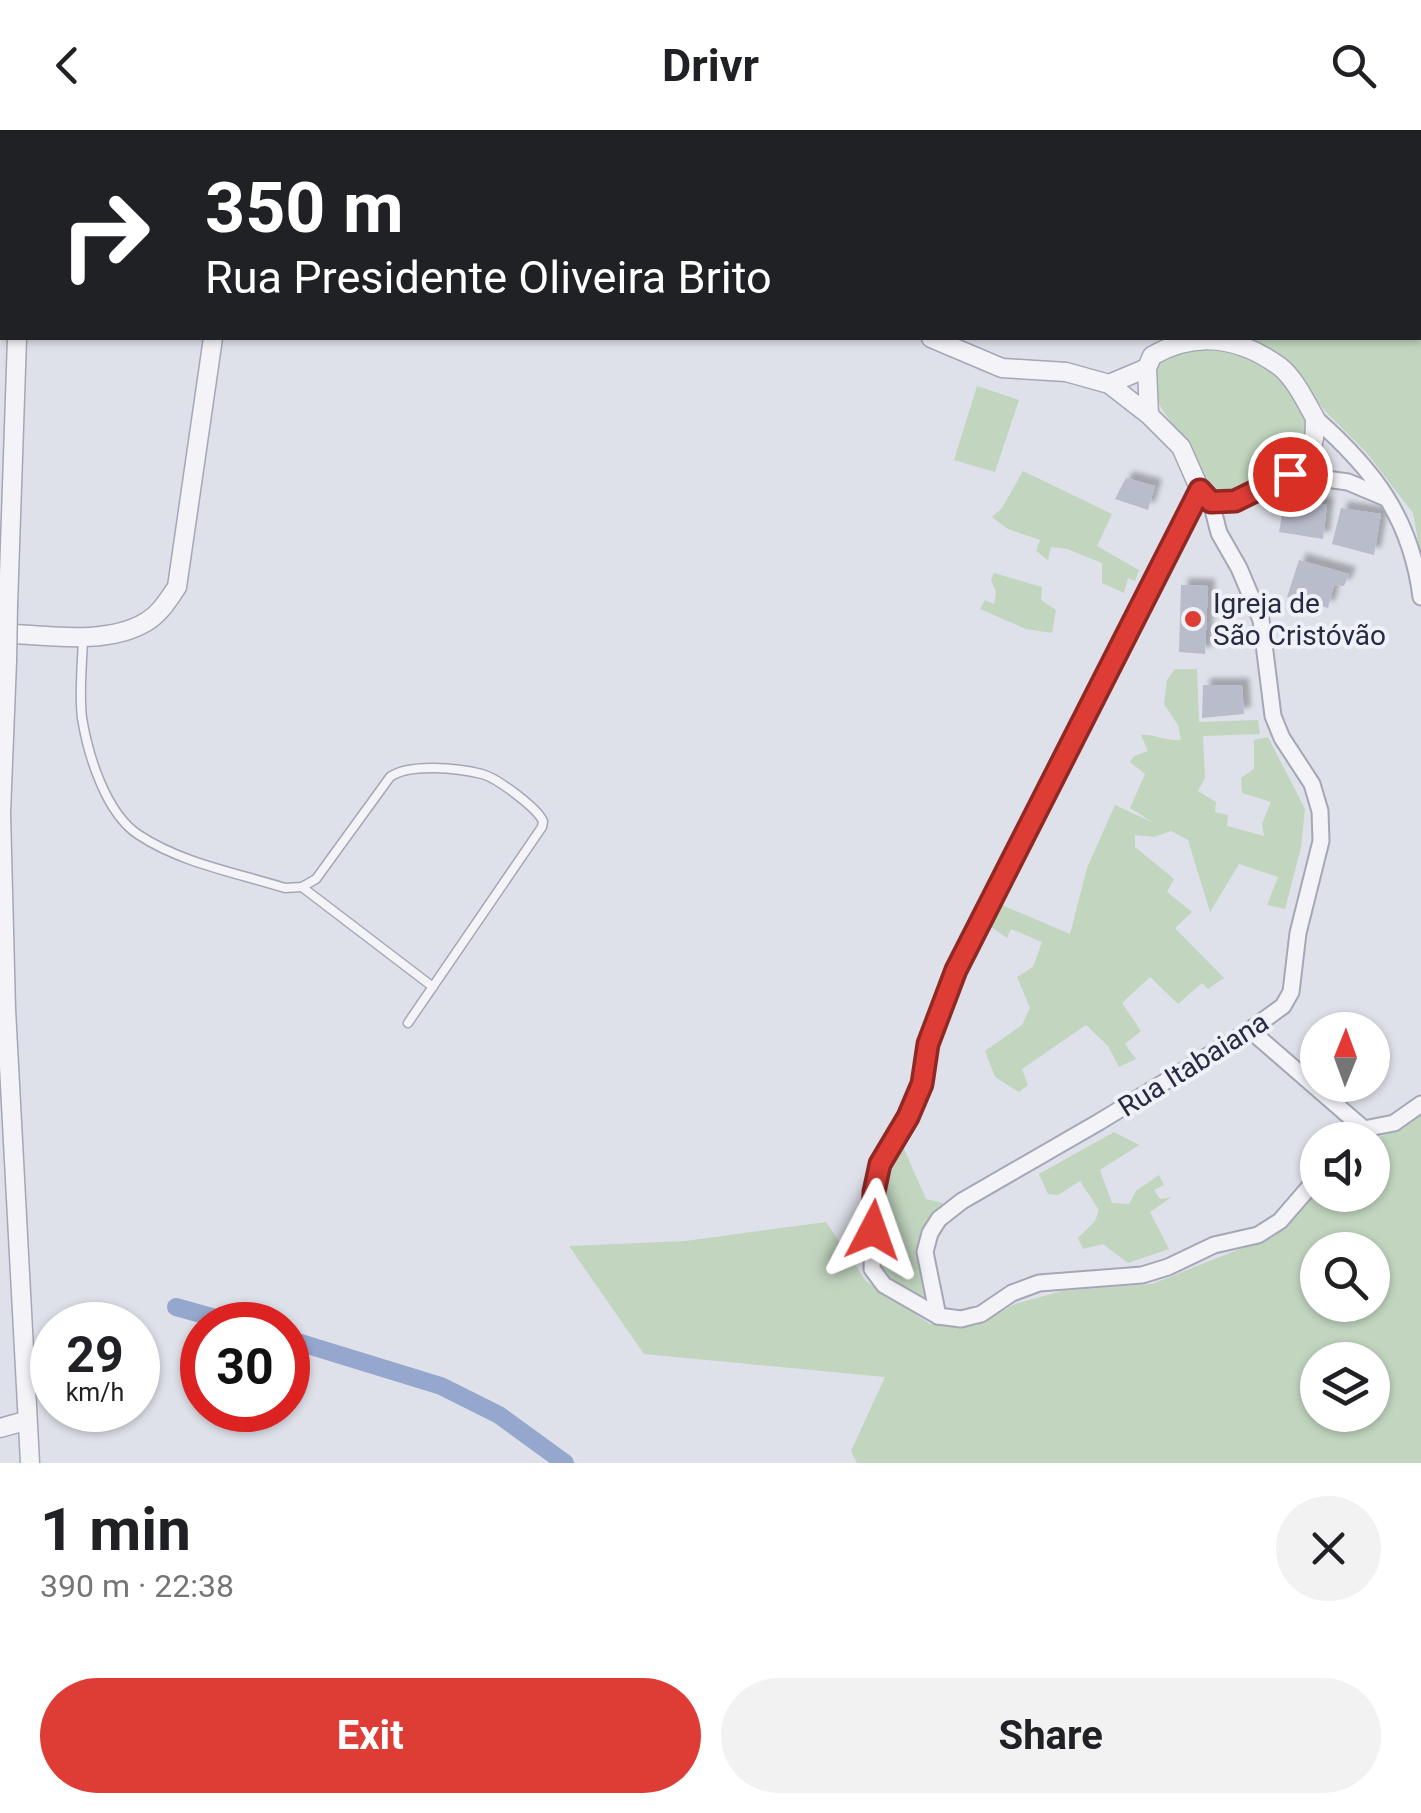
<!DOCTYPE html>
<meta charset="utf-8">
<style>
:root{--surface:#fff;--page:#f2f2f2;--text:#202124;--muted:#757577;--accent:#de3d36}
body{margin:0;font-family:Roboto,sans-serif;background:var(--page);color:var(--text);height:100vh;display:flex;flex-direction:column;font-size:38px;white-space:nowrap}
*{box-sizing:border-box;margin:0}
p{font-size:32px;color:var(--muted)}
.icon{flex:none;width:55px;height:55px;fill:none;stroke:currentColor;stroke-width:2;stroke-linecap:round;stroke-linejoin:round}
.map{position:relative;height:1333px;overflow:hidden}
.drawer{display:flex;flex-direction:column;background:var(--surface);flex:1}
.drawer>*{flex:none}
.top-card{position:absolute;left:0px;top:0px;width:1422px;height:210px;box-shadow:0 2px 8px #0004;background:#202124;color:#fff;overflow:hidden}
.needle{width:65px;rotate:1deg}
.controls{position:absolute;left:1300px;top:882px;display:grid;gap:20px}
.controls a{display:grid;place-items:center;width:90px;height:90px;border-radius:50%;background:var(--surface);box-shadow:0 2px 8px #0004;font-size:50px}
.speed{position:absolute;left:30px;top:1172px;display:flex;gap:20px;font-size:50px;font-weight:700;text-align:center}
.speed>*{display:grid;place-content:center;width:130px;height:130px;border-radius:50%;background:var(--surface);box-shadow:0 2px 8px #0004;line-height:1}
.speed small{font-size:25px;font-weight:400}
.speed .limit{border:15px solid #d22;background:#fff;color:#111}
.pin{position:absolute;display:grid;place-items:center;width:85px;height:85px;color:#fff;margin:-42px;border:5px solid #fff;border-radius:50%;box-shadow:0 2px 10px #0007}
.me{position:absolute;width:110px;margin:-55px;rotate:4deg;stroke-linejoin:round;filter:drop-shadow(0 0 8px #0008)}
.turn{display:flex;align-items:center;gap:35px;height:210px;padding:0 40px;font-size:45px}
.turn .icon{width:130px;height:130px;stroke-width:2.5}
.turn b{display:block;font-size:70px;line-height:85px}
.round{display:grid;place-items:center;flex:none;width:105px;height:105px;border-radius:52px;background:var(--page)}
.summary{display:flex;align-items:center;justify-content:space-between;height:170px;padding:0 40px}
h1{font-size:60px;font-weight:700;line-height:75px}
.cta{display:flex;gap:20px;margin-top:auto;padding:20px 40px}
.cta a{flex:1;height:115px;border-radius:60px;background:var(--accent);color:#fff;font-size:40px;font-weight:700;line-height:115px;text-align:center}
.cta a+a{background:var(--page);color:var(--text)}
header{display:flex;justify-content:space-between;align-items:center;height:130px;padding:0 40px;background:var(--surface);font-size:45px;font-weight:700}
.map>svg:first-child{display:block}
</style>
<header><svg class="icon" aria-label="back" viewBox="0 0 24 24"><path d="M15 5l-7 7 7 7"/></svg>Drivr<svg class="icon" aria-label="search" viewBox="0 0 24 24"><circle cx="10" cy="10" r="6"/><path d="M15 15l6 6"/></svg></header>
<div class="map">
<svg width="1421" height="1333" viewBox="0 0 1421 1333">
<defs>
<filter id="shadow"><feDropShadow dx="7" dy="-7" stdDeviation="2.5" flood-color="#0004"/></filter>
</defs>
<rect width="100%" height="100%" fill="#dfe1ea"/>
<!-- green -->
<g fill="#c1d5bf" fill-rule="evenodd">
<path d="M1294 0H1421V428L1413 383 1366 322 1323 279 1287 230 1246 208H1420V2H1294Z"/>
<path d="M1182 217 1237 221 1276 239 1308 284 1307 308 1294 329 1241 361 1215 366 1204 358C1204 301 1103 257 1182 217Z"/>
<path d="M977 256 1019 270 995 342 954 330Z"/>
<path d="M1023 341 1112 384 1097 416 1139 440 1135 451 1128 448 1124 463 1102 453V433L1067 419 1051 417 1048 430 1036 421 1040 410 1008 399 992 387 1002 378Z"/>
<path d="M994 443 1042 457 1041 470 1056 480 1052 503 1026 499 980 479 985 470 994 474 996 462 991 450Z"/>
<path d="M1175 539H1197L1199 592 1258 590 1260 604 1203 606 1205 648 1198 661 1216 672 1215 682 1228 685 1227 696 1264 706 1262 694 1271 672 1242 663 1241 648 1254 639V610L1268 607 1305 679 1301 717 1285 779 1267 775 1278 747 1239 734 1210 782 1188 710 1171 701 1154 707 1135 705V717L1174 749 1167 762 1192 782 1175 798 1224 848 1208 859 1202 853 1178 874 1150 847 1122 873 1141 901 1125 914 1136 929 1119 937 1108 916 1086 895 1022 939 1028 955 1019 962 995 947 985 921 1022 895 1030 878 1017 847 1033 837 1042 812 1011 799 1007 808 987 794 997 773 1070 804 1087 738 1115 675 1154 693 1130 678 1145 644 1130 632 1134 626 1148 621 1141 605C1151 603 1165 611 1181 610L1178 595 1164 574 1167 550Z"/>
<path d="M1421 983V1333H857L851 1321 885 1247 644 1224 569 1116 685 1111 826 1092 866 1151 930 1194 976 1196 1015 1174 1062 1161 1152 1154 1275 1105 1317 1060 1318 1065H1372V1010L1402 998ZM1318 1120H1372V1175H1318ZM1318 1230H1372V1285H1318Z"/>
<path d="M1114 1002 1139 1015 1100 1040 1112 1073 1129 1074 1136 1061 1159 1045 1164 1055 1154 1060 1160 1069 1172 1067 1150 1082 1169 1119 1128 1133 1103 1114 1083 1119 1078 1108 1095 1091 1099 1080 1080 1051 1058 1065 1048 1064 1039 1044Z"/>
<path d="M901 1012 926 1069 943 1073 928 1096 930 1177 888 1152 877 1135 879 1062 886 1034Z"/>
</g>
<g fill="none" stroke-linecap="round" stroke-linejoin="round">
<!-- canal -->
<g stroke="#96a7ce" stroke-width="18">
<path d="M176 1177 240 1195"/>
<path d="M288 1209 441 1256 499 1285 565 1333"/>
</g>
</g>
<!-- building -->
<g fill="#b9bccb" filter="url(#shadow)">
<path d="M1126 348 1155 356 1148 380 1115 369Z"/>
<path d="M1285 367 1327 375 1323 409 1279 402Z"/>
<path d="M1341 378 1381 384 1374 425 1332 414Z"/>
<path d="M1299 430 1349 444 1344 456 1334 455 1328 478 1287 467Z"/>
<path d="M1181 455 1208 456 1205 524 1179 522Z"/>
<path d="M1203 555H1242L1244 584 1202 588Z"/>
</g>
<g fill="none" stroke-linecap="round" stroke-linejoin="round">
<!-- service casing -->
<g stroke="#a4a7b5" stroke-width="11">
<g id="service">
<path d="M83 510C82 535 79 563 82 588 88 625 106 684 139 705 181 733 237 743 285 758L302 757 316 749 390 647C409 633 458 638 482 644 497 648 536 677 543 691L542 697 408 893"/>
<path d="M302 757 433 857"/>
</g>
</g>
<!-- minor casing -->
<g stroke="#a4a7b5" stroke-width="19">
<g id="minor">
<path d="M561 0V2"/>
<path d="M772 0 775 2"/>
<path d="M803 2 806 0"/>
<path d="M921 2 922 0"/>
<path d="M1075 2 1076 0"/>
<path d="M1216 2V0"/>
<path d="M0 70 2 76"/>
<path d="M0 124 2 112"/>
<path d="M1315 288C1374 340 1411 388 1421 467"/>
<path d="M1290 344 1348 352 1386 368"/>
<path d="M1200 360 956 840 928 914 921 954 908 987 880 1034 874 1062 872 1139 884 1155 938 1186 961 1189 981 1184 1012 1163 1039 1153 1142 1145 1168 1137 1214 1115 1258 1105 1280 1091 1318 1047"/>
<path d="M1250 900 1364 999"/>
<path d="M1353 1010 1364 999 1394 993 1421 974"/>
<path d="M938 1186 925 1122 930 1103 939 1089 962 1071 1099 992 1250 900 1283 876 1291 862 1298 803 1321 711 1320 681 1312 654 1282 608 1273 586 1261 490 1239 438 1219 403 1211 372"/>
</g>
</g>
<!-- tertiary casing -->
<g stroke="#a4a7b5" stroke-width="21">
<g id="tertiary">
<path d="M1 0 2 4"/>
<path d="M71 0 78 2"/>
<path d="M36 2 37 0"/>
<path d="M250 2 251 0"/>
<path d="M931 208 1002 238 1066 242 1109 254 1149 285 1181 317 1200 360 1211 372C1243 375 1301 345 1313 313 1315 306 1315 295 1315 288 1306 272 1294 247 1279 236 1239 207 1195 201 1152 226L1147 238 1149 285"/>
<path d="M1109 254 1147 238"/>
<path d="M8 475 17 208"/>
<path d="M0 503C45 505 106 516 146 492 160 484 168 470 177 457L213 208"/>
<path d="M7 531 1 683 6 879 30 1333"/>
<path d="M0 1298 25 1291"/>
</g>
</g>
<!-- service -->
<use href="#service" stroke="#f3f3f8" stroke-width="8"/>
<!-- minor -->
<use href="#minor" stroke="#f3f3f8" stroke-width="15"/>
<!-- tertiary -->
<use href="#tertiary" stroke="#f3f3f8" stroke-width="18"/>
<!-- tertiary-bridge casing -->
<g stroke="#a4a7b5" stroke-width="21" stroke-linecap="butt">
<path id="tertiary-bridge" d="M7 531 8 475"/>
</g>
<!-- tertiary-bridge -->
<use href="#tertiary-bridge" stroke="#f3f3f8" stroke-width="18"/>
</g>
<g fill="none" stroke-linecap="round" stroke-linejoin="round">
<!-- route casing -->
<g stroke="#902823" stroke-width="25">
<path id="route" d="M873 1100 874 1062 880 1034 908 987 922 954 928 914 956 840 1200 360 1211 372 1235 371 1290 344"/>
</g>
<!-- route -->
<use href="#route" stroke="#de3d36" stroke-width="18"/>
</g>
<!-- markers -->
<circle fill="#de3d36" stroke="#eff1f7" stroke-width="4" cx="1193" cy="489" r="10"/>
<g text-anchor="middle" stroke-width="8" stroke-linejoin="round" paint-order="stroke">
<!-- poi labels -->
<g font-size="28" fill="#262b43" stroke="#eff1f7" text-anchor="start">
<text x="1213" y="483">Igreja de<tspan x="1213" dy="32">São Cristóvão</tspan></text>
</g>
<!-- street labels -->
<g font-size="28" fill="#262b43" stroke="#eff1f7">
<text transform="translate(1193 934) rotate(-32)" y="10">Rua Itabaiana</text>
</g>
</g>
</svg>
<div class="controls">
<a><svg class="needle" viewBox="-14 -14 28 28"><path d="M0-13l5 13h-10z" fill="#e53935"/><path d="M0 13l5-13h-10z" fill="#757577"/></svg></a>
<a><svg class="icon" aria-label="sound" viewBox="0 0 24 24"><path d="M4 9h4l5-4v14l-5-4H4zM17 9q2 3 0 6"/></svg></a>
<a><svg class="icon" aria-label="search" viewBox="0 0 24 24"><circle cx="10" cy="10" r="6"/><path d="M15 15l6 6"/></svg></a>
<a><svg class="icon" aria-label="layers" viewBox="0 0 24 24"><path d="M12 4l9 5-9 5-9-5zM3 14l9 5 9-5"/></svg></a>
</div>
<div class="speed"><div>29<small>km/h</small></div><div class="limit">30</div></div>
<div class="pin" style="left:1290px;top:344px;background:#d93025"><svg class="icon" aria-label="arrive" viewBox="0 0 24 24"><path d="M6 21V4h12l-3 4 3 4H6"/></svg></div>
<svg class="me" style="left:873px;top:1100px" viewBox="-20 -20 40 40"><path d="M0-17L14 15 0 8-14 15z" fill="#de3d36" stroke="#fff" stroke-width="4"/></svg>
<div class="top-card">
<div class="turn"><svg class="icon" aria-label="right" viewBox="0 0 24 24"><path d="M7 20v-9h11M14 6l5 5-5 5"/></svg><div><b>350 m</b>Rua Presidente Oliveira Brito</div></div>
</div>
</div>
<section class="drawer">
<div class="summary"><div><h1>1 min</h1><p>390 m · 22:38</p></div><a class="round"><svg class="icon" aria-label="close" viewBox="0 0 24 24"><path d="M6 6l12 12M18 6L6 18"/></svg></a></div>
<div class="cta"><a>Exit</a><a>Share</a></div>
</section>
